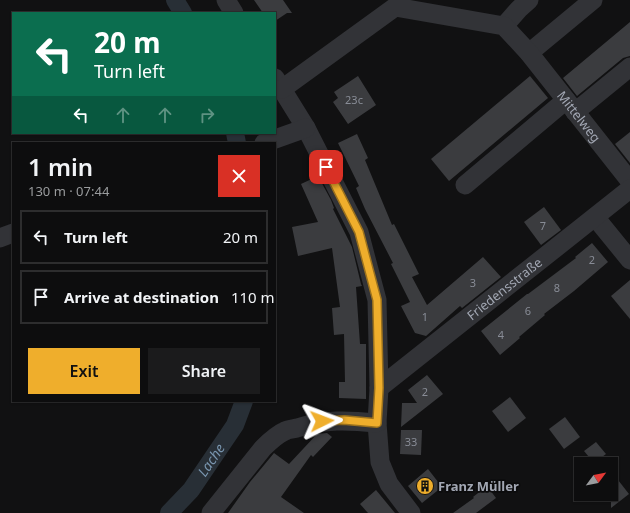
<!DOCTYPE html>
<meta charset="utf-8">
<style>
:root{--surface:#0d0d0e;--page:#1b1b1c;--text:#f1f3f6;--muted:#9a9c9e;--line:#2d2d2e;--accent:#efae2c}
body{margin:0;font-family:"Noto Sans",sans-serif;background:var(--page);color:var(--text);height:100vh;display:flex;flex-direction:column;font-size:15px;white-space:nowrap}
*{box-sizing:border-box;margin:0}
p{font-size:13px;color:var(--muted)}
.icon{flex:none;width:22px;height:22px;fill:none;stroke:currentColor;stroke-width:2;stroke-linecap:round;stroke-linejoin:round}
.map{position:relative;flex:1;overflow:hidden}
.panel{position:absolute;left:12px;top:142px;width:264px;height:260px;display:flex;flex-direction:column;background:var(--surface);border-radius:0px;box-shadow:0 1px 3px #0004,0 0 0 1px var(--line)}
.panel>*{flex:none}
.guide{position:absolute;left:12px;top:12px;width:264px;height:122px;border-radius:0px;box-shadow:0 1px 3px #0004,0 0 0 1px var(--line);background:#0b6e4f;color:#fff;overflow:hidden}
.needle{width:26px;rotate:58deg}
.tools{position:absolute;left:574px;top:457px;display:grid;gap:8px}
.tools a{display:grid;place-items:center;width:44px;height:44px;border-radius:0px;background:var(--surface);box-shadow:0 1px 3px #0004,0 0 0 1px var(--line);font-size:20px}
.pin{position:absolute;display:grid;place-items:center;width:34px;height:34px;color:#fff;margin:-17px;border-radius:8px;box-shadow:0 2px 6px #0006}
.me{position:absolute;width:44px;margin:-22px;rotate:87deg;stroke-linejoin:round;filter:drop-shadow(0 0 3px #0008)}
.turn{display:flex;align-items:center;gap:14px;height:84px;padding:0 16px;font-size:18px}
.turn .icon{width:52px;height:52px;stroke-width:2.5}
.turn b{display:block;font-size:28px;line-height:34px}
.lanes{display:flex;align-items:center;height:38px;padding:0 16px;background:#0003;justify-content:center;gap:20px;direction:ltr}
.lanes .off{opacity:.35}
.round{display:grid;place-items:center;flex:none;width:42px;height:42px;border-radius:0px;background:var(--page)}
.head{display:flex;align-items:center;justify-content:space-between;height:68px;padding:0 16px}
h1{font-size:24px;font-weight:600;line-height:30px}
.button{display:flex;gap:8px;margin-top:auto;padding:8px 16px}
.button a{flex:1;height:46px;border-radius:0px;background:var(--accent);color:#111;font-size:16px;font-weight:600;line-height:46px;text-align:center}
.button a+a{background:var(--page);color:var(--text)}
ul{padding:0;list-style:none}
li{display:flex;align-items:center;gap:12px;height:54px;margin:0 8px 6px;padding:0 8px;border:2px solid var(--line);border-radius:0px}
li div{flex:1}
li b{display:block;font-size:15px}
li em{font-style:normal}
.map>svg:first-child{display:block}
</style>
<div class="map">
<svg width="630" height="513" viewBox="0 0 630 513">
<rect width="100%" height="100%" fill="#111112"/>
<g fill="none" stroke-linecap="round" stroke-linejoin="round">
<!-- canal -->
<g stroke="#282f36" stroke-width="18">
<path d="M175 0 183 13"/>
<path d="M235 133 237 143"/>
<path id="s1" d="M169 513 191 490 235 425 244 401"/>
</g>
</g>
<!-- building -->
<g fill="#3b3c3f">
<path d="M254 0H283L292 13H287L275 21V13H263Z"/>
<path d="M630 22V56L623 58 577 96 563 78Z"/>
<path d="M358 76 376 105 348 124 333 102 338 98 334 92Z"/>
<path d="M530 76 548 98 449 181 431 159Z"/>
<path d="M630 132V163L615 144Z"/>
<path d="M357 134 368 158 365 160 392 225 394 224 419 274 412 277 427 305 483 257 501 277 462 308 460 306 426 336 415 333 401 306 410 302 391 264 393 263 365 209 356 188 359 186 338 143Z"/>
<path d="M318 176 331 200 334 208 333 209 352 247 361 284 362 286 356 287 360 344H366V399L339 398V382H345L344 334 334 335 332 308 340 307 332 248 298 256 292 227 318 222 301 184Z"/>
<path d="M544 207 561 230 541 245 524 222Z"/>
<path d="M592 243 608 262 574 291 544 314 545 315 519 337 520 338 500 355 481 331 527 294H528L576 258 575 257Z"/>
<path d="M630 280V319L611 296Z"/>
<path d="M427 375 443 394 401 427 402 403H417L408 390Z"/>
<path d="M510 397 526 418 508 432 492 411Z"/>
<path d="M565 417 580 437 564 449 549 429Z"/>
<path d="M401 430H422L421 455 400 454Z"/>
<path d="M327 433 332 437 313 457 311 455 281 497 304 513H228L250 482 274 453 289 464 317 434Z"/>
<path d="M596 442 606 454 594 463 584 451Z"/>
<path d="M428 469 442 487 422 503 408 486Z"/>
<path d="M611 471 629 494 611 508Z"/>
<path d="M487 486 496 498 476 513H453L474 498 473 497Z"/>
<path d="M376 490 395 513H368L360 504Z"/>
</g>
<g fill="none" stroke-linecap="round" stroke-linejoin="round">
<!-- minor -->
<g stroke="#323337" stroke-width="19">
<path d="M226 0 234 13"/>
<path d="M504 26 519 9 529 0"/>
<path d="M529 53 593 0"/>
<path d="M275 78 306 128 359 232 377 300 379 388 377 423 380 462 389 484 411 513"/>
<path id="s2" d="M282 89 395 7 504 26 529 53 630 181"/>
<path d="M575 112 630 67"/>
<path d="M264 143 306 128"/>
<path d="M465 185 566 100"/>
<path d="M595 217 630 260"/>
<path d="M0 238 13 233"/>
<path id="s3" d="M379 388 630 189"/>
<path d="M211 513 263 448C269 442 276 435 285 431 288 429 293 429 297 428 326 419 347 420 377 423"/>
</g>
</g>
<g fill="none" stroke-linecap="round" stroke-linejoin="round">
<!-- route casing -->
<g stroke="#9b711d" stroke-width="10">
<path id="route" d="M322 421 344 420 377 423 379 388 377 300 359 232 326 167"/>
</g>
<!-- route -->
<use href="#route" stroke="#efae2c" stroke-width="7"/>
</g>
<!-- icons -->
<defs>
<g id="building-disc" transform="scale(0.9)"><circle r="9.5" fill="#efae2c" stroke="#0c0c0d"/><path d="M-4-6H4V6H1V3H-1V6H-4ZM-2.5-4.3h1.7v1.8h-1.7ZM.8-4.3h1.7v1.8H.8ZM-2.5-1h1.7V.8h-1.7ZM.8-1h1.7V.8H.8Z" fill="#111"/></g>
</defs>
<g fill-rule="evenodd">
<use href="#building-disc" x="425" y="486"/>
</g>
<g text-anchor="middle" stroke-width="3.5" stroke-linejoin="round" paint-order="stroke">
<!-- number labels -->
<g font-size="11" fill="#888c96">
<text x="354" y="104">23c</text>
<text x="543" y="230">7</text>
<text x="592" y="264">2</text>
<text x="473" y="287">3</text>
<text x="557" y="292">8</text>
<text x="528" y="315">6</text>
<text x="425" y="321">1</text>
<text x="501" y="339">4</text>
<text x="425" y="396">2</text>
<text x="411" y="446">33</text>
</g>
<!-- street labels -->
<g font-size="13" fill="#a2a7b3" stroke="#0c0c0d">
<text dy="5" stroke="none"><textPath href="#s2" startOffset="368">Mittelweg</textPath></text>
<text dy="5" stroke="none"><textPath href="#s3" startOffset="160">Friedensstraße</textPath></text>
</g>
<!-- poi labels -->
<g font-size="13" font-weight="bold" fill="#a2a7b3" stroke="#0c0c0d" text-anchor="start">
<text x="438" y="491">Franz Müller</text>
</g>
<!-- water labels -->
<g font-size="14" font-style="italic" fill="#7995ae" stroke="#0c0c0d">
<text dy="5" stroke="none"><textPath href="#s1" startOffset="68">Lache</textPath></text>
</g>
</g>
</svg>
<div class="tools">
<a><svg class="needle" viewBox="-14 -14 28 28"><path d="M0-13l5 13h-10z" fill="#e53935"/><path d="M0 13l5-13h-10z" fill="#9a9c9e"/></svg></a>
</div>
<div class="pin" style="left:326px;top:167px;background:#d93025"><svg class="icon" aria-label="arrive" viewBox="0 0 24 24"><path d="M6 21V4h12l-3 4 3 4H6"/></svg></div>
<svg class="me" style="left:322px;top:421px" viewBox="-20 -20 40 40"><path d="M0-17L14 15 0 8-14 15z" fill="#efae2c" stroke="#fff" stroke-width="4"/></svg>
<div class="guide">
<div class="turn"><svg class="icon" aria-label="left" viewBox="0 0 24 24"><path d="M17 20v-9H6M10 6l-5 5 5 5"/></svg><div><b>20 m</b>Turn left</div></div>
<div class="lanes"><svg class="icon" aria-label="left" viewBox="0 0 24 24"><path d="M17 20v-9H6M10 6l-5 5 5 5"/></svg><svg class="icon off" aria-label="ahead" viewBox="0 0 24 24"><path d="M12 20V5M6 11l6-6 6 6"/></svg><svg class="icon off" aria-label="ahead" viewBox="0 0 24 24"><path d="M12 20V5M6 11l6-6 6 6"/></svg><svg class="icon off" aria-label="right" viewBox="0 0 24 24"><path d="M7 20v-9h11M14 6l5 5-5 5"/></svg></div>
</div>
<section class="panel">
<div class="head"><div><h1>1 min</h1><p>130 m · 07:44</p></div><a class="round" style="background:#d93025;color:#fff"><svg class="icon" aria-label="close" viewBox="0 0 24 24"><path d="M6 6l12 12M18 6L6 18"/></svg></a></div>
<ul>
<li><svg class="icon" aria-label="left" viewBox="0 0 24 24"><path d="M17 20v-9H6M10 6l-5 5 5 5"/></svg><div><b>Turn left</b></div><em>20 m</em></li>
<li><svg class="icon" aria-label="arrive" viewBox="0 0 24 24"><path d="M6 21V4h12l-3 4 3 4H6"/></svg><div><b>Arrive at destination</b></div><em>110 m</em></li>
</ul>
<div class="button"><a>Exit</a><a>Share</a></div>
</section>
</div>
